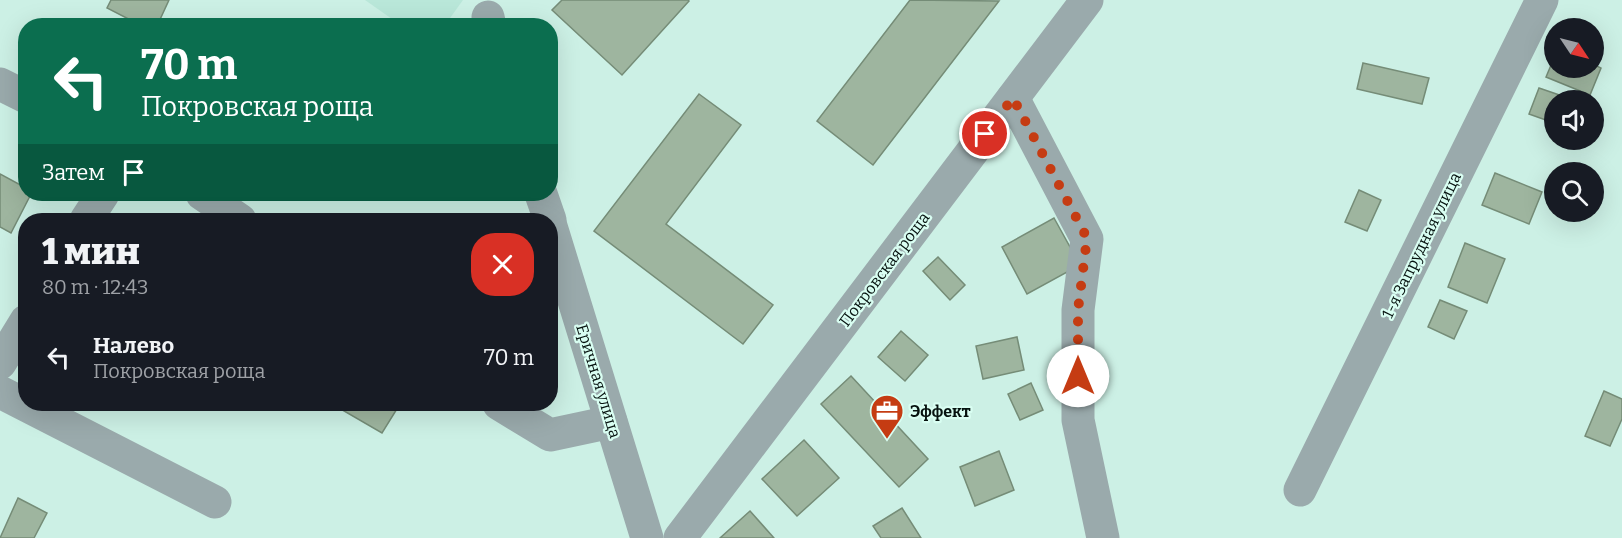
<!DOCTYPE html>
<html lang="ru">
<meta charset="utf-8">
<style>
:root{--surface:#171b24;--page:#242831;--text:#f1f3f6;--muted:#9ea1a6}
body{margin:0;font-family:Bitter,serif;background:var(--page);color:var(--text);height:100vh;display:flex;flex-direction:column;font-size:22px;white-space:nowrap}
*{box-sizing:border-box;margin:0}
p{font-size:20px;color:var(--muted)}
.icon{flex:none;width:33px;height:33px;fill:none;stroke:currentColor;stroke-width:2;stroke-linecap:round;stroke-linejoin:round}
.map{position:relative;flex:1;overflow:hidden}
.details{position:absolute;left:18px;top:213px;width:540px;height:198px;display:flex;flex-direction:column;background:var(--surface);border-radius:24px;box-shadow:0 6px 24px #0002}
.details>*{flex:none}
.guide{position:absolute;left:18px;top:18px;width:540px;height:183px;border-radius:24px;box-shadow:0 6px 24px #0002;background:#0b6e4f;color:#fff;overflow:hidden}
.needle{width:39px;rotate:125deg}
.tools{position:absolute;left:1544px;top:18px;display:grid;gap:12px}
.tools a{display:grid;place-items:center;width:60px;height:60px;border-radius:50%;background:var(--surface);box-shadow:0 6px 24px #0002;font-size:30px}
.pin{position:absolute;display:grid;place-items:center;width:51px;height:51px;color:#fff;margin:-26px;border:3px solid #fff;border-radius:50%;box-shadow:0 2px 6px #0007}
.me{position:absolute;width:66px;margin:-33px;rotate:0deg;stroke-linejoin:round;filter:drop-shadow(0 0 4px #0008)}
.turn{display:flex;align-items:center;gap:21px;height:126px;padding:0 24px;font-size:27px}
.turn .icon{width:78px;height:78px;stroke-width:2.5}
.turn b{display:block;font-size:42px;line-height:51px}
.then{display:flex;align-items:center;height:57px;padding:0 24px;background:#0003;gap:12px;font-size:22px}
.round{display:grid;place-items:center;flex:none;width:63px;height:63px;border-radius:24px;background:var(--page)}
.headline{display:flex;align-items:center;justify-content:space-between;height:102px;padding:0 24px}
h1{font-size:36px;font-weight:800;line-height:45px}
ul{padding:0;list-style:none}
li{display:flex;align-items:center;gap:18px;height:84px;padding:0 24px}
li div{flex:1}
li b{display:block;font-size:22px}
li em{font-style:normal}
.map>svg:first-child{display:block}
</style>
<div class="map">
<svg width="1622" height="538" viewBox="0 0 1622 538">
<rect width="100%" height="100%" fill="#ccf0e5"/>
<!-- built -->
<path fill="#b9e7d9" d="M365 0H463L445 25 402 26Z"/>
<!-- building -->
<g fill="#9eb59f" stroke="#758c77" stroke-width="1.5">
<path d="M111 0H169L157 26H142L107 8Z"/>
<path d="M562 0H688L689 1 622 75 552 10Z"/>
<path d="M910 0 999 1 873 165 817 121Z"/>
<path d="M1554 58V68H1593V64L1601 68 1590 95 1546 77Z"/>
<path d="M1363 63 1429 78 1422 104 1357 89Z"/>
<path d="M1539 88 1574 100H1554V123L1529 114Z"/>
<path d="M699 94 741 125 666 224 773 305 743 344 594 231Z"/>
<path d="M1495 173 1542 192 1529 224 1482 205Z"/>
<path d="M0 174 26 188V194H31L11 233 0 227Z"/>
<path d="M1359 190 1381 200 1367 231 1345 222Z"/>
<path d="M1054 218 1080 265 1027 294 1002 247Z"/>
<path d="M1465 243 1505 259 1487 303 1448 287Z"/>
<path d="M938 257 965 285 950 300 923 271Z"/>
<path d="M1440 300 1467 311 1454 339 1428 327Z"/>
<path d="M901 331 928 355 905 381 878 357Z"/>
<path d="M1017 337 1024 370 983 379 976 346Z"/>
<path d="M851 376 928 459 899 487 821 404Z"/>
<path d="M1031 383 1043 410 1020 420 1008 394Z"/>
<path d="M1604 391 1622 399V419L1610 446 1585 436Z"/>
<path d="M332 404H400L382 433Z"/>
<path d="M804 440 839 478 797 516 762 479Z"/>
<path d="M999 451 1014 490 975 506 960 467Z"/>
<path d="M18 498 47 513 34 538H0Z"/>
<path d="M902 508 921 538H881L873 526Z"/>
<path d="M750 511 774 538H720Z"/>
</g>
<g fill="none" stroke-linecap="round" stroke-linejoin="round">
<!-- minor -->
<g stroke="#9aaaac" stroke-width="33">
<path d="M488 17 490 26"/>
<path d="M0 84 26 97"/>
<path d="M1013 98 1087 239 1078 310V420L1103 538"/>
<path d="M202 194 240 220"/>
<path d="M541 194 550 220"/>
<path d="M86 220 103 194"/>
<path d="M550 223 647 538"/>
<path d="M0 363 26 321"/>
<path d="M0 392 215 502"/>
<path d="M499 404 550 435 611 422"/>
<path d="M1300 490 1542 0"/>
<path d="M680 538 1087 0"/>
</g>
</g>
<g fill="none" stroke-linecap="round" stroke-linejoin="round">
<!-- route -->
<path stroke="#c53c13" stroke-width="10" stroke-dasharray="0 18" d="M985 134 1013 98 1087 238 1078 310V376"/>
</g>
<!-- icons -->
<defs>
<g id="office-pin" transform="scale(1.725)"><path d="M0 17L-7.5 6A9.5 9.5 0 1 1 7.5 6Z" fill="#c53c13" stroke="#d9fef2"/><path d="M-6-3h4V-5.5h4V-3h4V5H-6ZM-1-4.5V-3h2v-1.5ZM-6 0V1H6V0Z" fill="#fff"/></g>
</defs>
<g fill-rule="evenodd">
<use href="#office-pin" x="887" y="411"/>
</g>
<g text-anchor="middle" stroke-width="4.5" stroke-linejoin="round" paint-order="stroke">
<!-- street labels -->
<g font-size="16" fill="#06120f" stroke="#d9fef2">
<text transform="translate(1421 245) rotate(-64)" y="6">1-я Запрудная улица</text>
<text transform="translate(884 269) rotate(-53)" y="6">Покровская роща</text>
<text transform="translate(599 381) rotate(73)" y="6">Еричная улица</text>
</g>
<!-- poi labels -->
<g font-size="16" font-weight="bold" fill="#06120f" stroke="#d9fef2" text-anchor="start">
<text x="910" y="417">Эффект</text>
</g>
</g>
</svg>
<div class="tools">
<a><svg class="needle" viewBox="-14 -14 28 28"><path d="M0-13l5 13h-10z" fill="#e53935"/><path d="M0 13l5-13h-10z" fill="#9ea1a6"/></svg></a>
<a><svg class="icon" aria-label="sound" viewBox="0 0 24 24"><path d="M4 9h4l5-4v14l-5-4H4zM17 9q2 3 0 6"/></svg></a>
<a><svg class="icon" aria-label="search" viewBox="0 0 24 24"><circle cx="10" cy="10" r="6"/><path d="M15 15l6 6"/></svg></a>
</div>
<div class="pin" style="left:985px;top:134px;background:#d93025"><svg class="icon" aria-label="arrive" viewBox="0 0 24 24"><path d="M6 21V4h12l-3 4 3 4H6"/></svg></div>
<svg class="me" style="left:1078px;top:376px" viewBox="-20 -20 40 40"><circle r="19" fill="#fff"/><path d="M0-13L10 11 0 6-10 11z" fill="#c53c13"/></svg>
<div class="guide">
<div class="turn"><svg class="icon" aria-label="left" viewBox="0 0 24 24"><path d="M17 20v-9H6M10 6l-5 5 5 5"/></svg><div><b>70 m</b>Покровская роща</div></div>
<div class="then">Затем<svg class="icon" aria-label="arrive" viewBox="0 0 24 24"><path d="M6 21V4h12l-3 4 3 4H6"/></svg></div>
</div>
<section class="details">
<div class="headline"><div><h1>1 мин</h1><p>80 m · 12:43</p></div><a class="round" style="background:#d93025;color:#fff"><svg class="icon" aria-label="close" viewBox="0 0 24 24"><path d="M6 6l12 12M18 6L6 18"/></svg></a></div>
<ul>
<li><svg class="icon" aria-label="left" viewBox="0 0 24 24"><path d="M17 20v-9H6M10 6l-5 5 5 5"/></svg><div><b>Налево</b><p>Покровская роща</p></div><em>70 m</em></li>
</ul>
</section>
</div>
